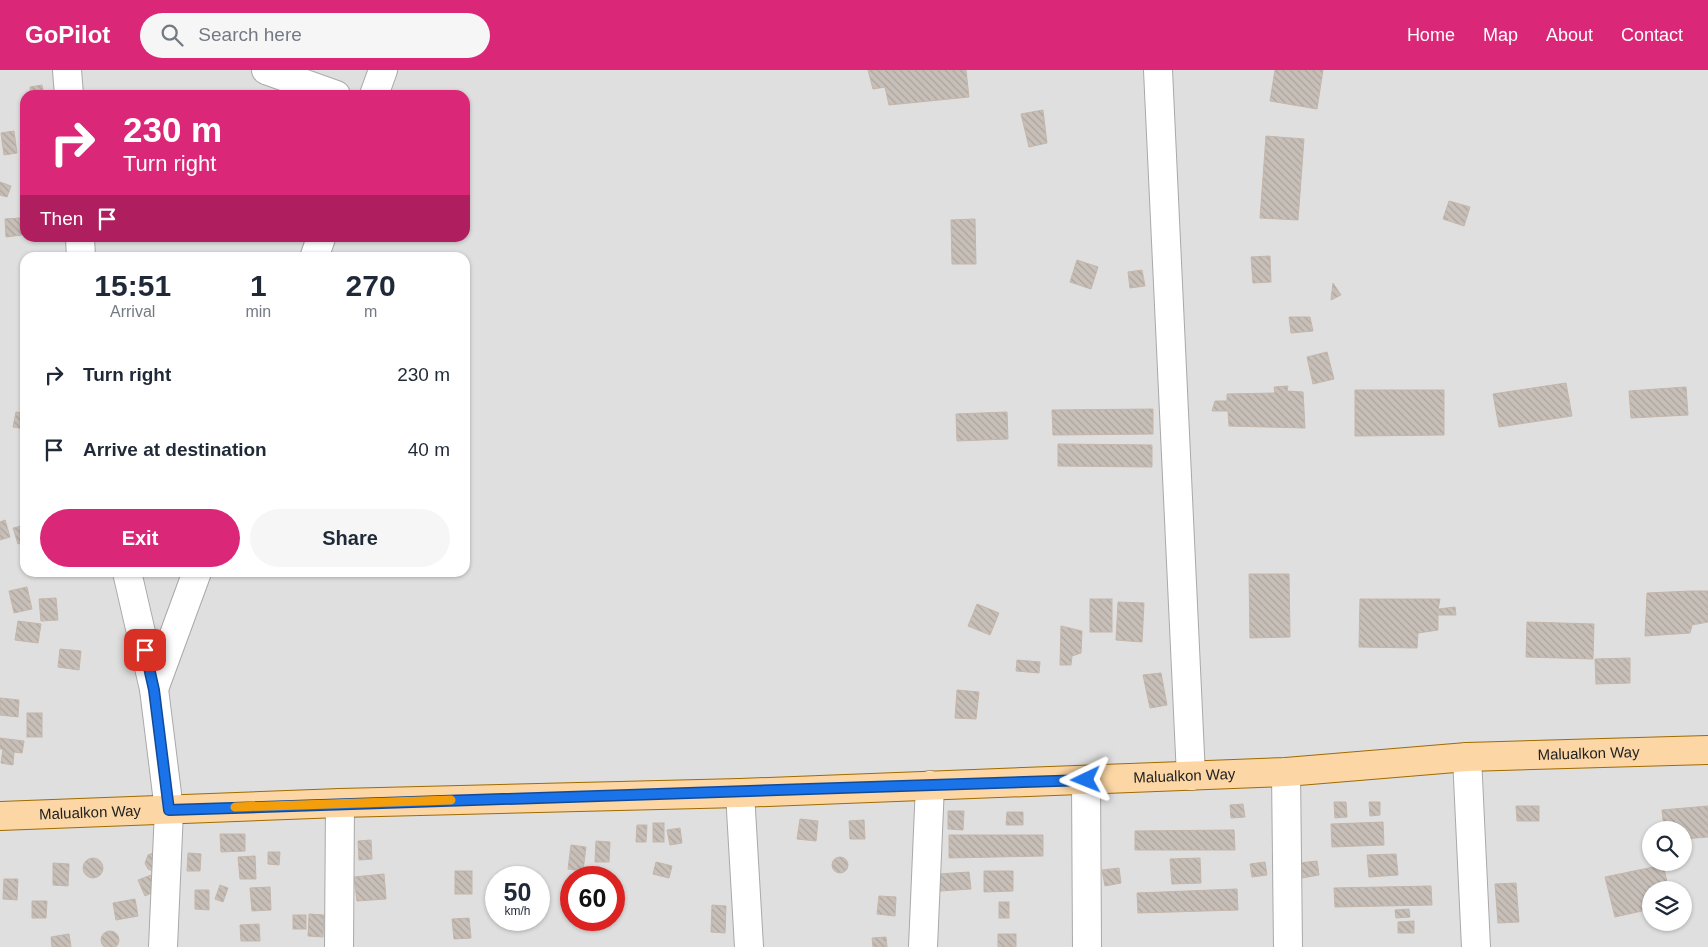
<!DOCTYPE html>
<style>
:root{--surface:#fff;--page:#f6f6f7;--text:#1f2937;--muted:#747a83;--accent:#db2777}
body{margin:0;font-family:Arial,sans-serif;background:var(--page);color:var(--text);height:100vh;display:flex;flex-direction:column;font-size:19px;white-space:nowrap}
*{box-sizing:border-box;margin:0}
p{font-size:16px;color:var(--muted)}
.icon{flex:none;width:28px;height:28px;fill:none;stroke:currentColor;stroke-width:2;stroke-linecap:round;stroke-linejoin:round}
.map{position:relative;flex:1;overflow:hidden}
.details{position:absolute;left:20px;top:182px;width:450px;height:325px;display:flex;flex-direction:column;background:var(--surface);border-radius:15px;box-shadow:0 1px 4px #0004}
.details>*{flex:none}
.banner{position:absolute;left:20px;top:20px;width:450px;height:152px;border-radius:15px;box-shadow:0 1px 4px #0004;background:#db2777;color:#fff;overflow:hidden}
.controls{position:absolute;left:1642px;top:751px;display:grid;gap:10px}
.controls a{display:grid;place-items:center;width:50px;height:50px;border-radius:50%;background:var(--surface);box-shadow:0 1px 4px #0004;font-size:25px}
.speed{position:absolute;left:485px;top:796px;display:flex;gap:10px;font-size:25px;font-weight:700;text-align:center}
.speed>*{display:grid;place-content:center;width:65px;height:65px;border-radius:50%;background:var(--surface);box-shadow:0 1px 4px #0004;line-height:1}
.speed small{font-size:12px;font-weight:400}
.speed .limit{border:8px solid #d22;background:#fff;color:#111}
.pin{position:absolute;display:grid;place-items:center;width:42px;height:42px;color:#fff;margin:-21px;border-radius:10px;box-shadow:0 2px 8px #0006}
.me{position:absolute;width:55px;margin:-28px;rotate:268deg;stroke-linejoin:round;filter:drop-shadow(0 0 4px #0008)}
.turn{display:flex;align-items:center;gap:18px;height:105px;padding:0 20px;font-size:22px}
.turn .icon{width:65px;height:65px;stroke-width:2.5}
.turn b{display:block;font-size:35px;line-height:42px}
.then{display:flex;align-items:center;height:48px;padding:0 20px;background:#0003;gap:10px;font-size:19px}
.eta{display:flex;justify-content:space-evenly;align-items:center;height:85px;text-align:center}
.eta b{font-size:30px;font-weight:800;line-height:35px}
.primary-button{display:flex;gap:10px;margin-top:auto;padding:10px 20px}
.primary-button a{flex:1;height:58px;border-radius:30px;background:var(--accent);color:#fff;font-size:20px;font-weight:800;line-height:58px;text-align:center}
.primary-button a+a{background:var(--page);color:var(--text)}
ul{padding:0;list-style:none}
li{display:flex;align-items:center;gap:15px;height:75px;padding:0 20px}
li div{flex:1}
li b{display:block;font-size:19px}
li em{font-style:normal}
header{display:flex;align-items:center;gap:30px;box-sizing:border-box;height:70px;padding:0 25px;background:var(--accent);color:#fff}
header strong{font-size:24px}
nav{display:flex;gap:28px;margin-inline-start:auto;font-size:18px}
.search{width:350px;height:45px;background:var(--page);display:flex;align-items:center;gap:12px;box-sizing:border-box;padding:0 18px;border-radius:28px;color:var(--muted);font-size:19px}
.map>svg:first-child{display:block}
</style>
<header>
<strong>GoPilot</strong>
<div class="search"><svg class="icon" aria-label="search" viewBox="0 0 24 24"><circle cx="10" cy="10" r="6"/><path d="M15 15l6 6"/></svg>Search here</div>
<nav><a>Home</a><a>Map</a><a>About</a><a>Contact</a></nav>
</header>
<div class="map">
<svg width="1708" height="877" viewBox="0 0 1708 877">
<defs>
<pattern id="building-back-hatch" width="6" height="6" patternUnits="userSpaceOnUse" patternTransform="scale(1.25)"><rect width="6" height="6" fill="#c7bfb8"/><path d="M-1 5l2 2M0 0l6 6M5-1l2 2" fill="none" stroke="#aba49e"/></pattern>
</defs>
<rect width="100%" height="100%" fill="#f2efe9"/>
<!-- residential -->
<path fill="#e0dfdf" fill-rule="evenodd" d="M0 0H1708V877H0ZM25 25H465V168H25ZM25 188H465V502H25ZM1651 760H1684V792H1651ZM496 808H539V850H496ZM571 808H614V850H571ZM1651 820H1684V852H1651Z"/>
<!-- building -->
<g fill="url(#building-back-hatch)" stroke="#c4b6ab">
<path d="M868 0H966L969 27 889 35 885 17 873 19Z"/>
<path d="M1275 0H1323L1317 39 1270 31Z"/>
<path d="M42 15 44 25H31L30 17Z"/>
<path d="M1043 40 1047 73 1029 77 1021 44Z"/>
<path d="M14 61 17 83 4 85 1 63Z"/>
<path d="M1266 66 1304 69 1298 150 1260 148Z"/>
<path d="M0 112 11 116 7 127 0 125Z"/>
<path d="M1449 131 1470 137 1464 156 1443 149Z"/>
<path d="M20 148 22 165 6 167 5 149Z"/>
<path d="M975 149 976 194H952L951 150Z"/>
<path d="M1270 186 1271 212 1253 213 1251 187Z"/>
<path d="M1077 190 1098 197 1091 219 1070 212Z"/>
<path d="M1142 200 1145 216 1130 218 1128 202Z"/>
<path d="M1333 213 1341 225 1331 230Z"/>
<path d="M1289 247H1310L1313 261 1291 263Z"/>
<path d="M1327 282 1334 309 1313 314 1307 287Z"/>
<path d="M1566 313 1572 346 1499 357 1493 324Z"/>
<path d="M1288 316 1287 321 1303 322 1305 358 1229 356 1228 341H1212L1215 331H1227V324L1275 323 1274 317Z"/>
<path d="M1686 317 1688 345 1631 348 1629 321Z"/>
<path d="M1355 320H1444V365L1355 366Z"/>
<path d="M1153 339V364L1053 365 1052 340Z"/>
<path d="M16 342 25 343V359L13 357Z"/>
<path d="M1007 342 1008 369 957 371 956 344Z"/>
<path d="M1058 374 1152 375V397L1058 396Z"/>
<path d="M5 450 10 467 0 470V452Z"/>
<path d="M25 455V472L18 474 13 458Z"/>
<path d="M1249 504H1289L1290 567 1250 568Z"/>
<path d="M27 517 32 539 14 543 9 521Z"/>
<path d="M1691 521H1708V552L1692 555 1690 563 1645 566 1647 523Z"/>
<path d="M56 528 58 550 41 551 39 529Z"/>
<rect x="1090" y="529" width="22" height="33"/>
<path d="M1360 529H1440L1438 539 1455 537 1456 545H1438V560L1418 563 1417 578 1359 577Z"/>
<path d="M1118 532 1144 533 1142 572 1116 570Z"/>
<path d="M977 534 999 543 990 565 968 556Z"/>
<path d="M18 551 41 554 38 573 15 570Z"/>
<path d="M1527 552 1594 554 1593 589 1526 587Z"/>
<path d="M1061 556 1082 561 1081 583 1072 586 1071 595H1060Z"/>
<path d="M60 579 81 581 79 600 58 597Z"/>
<path d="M1630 588V613L1596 614 1595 589Z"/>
<path d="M1017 590 1040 592 1039 603 1016 601Z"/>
<path d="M1161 603 1167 635 1150 638 1143 605Z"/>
<path d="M957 620 979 622 976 649 955 648Z"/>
<path d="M0 628 19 630 18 647 0 645Z"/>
<rect x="27" y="643" width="15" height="24"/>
<path d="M0 668 24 671 22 683 14 682 13 695 1 693 3 679H0Z"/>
<path d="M1334 732H1346L1347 747 1335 748Z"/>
<path d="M1369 732H1380V745L1370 746Z"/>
<path d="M1243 734 1245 747 1231 748 1230 735Z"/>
<path d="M1516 736H1539V751H1517Z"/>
<path d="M1708 736V767L1684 769V760H1664L1662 740Z"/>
<path d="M948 741H964L963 760 948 759Z"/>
<path d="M1007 742H1023V755H1006Z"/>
<path d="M800 749 818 751 816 771 797 769Z"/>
<path d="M864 750 865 769H850L849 751Z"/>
<path d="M1383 752 1384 775 1332 777 1331 754Z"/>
<rect x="653" y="753" width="11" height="19"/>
<path d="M637 755H647L646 772H636Z"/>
<path d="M680 758 682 773 670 775 667 760Z"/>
<path d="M1234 760 1235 780H1135V761Z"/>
<path d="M220 764H245V781L221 782Z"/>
<path d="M949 765H1043V786L949 788Z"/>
<path d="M371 770 372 789 359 790 358 771Z"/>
<path d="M596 771 610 772 609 792H595Z"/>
<path d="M571 775 586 777 583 801 568 799Z"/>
<path d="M155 782V802L148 799 145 793 148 785Z"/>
<path d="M268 782H280L279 795 268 794Z"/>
<path d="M188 783 201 784 200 801H187Z"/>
<path d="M1396 784 1398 805 1369 807 1367 785Z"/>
<path d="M255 786 256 809H240L238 787Z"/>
<circle cx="840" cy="795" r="8"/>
<path d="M1200 788 1201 813 1172 814 1170 789Z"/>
<circle cx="93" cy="798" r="10"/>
<path d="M1317 791 1319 805 1302 808 1300 793Z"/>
<path d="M656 792 672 796 669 808 653 804Z"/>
<path d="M1265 792 1267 805 1252 807 1250 794Z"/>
<path d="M53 793 69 794 68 816 53 815Z"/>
<path d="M1663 795 1669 820H1651V839L1615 847 1605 807Z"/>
<path d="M1119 798 1121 813 1105 816 1102 800Z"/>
<rect x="455" y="801" width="17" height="23"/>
<path d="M984 801H1013V821L984 822Z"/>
<path d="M969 802 971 819 940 821 938 804Z"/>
<path d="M154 804 160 819 145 826 138 810Z"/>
<path d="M384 804 386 829 357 831 354 807Z"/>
<path d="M4 809H18L17 830 3 829Z"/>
<path d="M1516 813 1519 852 1498 853 1495 814Z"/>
<path d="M220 815 228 818 223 832 215 829Z"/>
<path d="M1431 816 1432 835 1335 837 1334 818Z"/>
<path d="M270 817 271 840 252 841 250 818Z"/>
<path d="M1237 819 1238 840 1138 843 1137 823Z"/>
<path d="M195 820H209V840L195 839Z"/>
<path d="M879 826 896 827 895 846 877 844Z"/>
<path d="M135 829 138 846 116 850 113 833Z"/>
<path d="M32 831H47L46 848H32Z"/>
<rect x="999" y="832" width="10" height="16"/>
<path d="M712 835 726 836 725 863 711 862Z"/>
<path d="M1409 839 1410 847 1396 848 1395 840Z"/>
<path d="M309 844 324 845 323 867 308 866Z"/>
<rect x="293" y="845" width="13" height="14"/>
<path d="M469 848 471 868 454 869 452 849Z"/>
<path d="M1414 851V863H1398V852Z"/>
<path d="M259 854 260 871H241L240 855Z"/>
<circle cx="110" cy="870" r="9"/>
<path d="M69 864 71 877H52L51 867Z"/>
<rect x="998" y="864" width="18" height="13"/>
<path d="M886 867 887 877H873L872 868Z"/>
</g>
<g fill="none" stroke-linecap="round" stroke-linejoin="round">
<!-- minor casing -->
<g stroke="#a9a9a9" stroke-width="30">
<g id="minor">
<path d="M67 0 69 25"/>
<path d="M266 0 336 25"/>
<path d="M1158 0 1191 706"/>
<path d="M374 25 383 0"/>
<path d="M80 168 81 188"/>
<path d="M314 188 321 168"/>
<path d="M127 502 154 619 169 740 163 877"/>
<path d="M154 619 197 502"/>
<path d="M1467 687 1476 877"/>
<path d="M1286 702 1288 877"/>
<path d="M1086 710 1087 877"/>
<path d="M740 723 749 877"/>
<path d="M339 877 340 733"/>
<path d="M923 877 930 715"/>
</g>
</g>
<!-- major casing -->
<g stroke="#a06b00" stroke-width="30">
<g id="major">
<path id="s1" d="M0 746 340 733 740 723 1286 702 1467 687 1708 680"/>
</g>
</g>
<!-- minor -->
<use href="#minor" stroke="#fff" stroke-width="28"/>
<!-- major -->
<use href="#major" stroke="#fcd6a4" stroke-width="28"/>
</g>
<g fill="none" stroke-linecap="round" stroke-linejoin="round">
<!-- route casing -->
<g stroke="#114b97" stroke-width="12">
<path id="route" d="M145 580 154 620 169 740 1086 710"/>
</g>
<!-- route -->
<use href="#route" stroke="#1a73e8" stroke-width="9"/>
<!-- slow -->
<path stroke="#f59e0b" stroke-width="9" d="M235 737 451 730"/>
</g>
<g text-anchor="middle" stroke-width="5" stroke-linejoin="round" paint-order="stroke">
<!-- street labels -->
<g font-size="15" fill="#222" stroke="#fff">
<text dy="5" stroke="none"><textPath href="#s1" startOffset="1590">Malualkon Way</textPath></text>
<text dy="5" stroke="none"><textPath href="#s1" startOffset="1185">Malualkon Way</textPath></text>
<text dy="5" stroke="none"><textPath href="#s1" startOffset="90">Malualkon Way</textPath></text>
</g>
</g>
</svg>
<div class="controls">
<a><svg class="icon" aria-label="search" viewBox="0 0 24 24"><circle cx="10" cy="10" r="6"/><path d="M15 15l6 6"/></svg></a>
<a><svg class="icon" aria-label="layers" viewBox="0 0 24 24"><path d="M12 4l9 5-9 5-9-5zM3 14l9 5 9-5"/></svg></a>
</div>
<div class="speed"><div>50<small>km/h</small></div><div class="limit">60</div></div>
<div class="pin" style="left:145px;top:580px;background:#d93025"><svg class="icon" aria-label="arrive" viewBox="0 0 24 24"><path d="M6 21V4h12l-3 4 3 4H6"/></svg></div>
<svg class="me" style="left:1086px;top:710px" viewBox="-20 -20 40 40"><path d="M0-17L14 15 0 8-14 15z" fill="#1a73e8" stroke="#fff" stroke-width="4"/></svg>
<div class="banner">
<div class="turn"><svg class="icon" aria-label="right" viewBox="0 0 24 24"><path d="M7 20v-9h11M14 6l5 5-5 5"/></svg><div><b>230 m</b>Turn right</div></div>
<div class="then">Then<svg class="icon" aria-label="arrive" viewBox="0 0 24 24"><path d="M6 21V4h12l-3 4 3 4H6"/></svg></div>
</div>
<section class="details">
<div class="eta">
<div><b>15:51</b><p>Arrival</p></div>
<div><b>1</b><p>min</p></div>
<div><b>270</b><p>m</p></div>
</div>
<ul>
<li><svg class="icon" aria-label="right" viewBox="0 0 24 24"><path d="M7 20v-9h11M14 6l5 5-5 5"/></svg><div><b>Turn right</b></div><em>230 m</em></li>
<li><svg class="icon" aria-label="arrive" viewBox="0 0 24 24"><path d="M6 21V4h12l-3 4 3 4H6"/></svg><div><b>Arrive at destination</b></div><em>40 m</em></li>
</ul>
<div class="primary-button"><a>Exit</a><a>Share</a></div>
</section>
</div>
